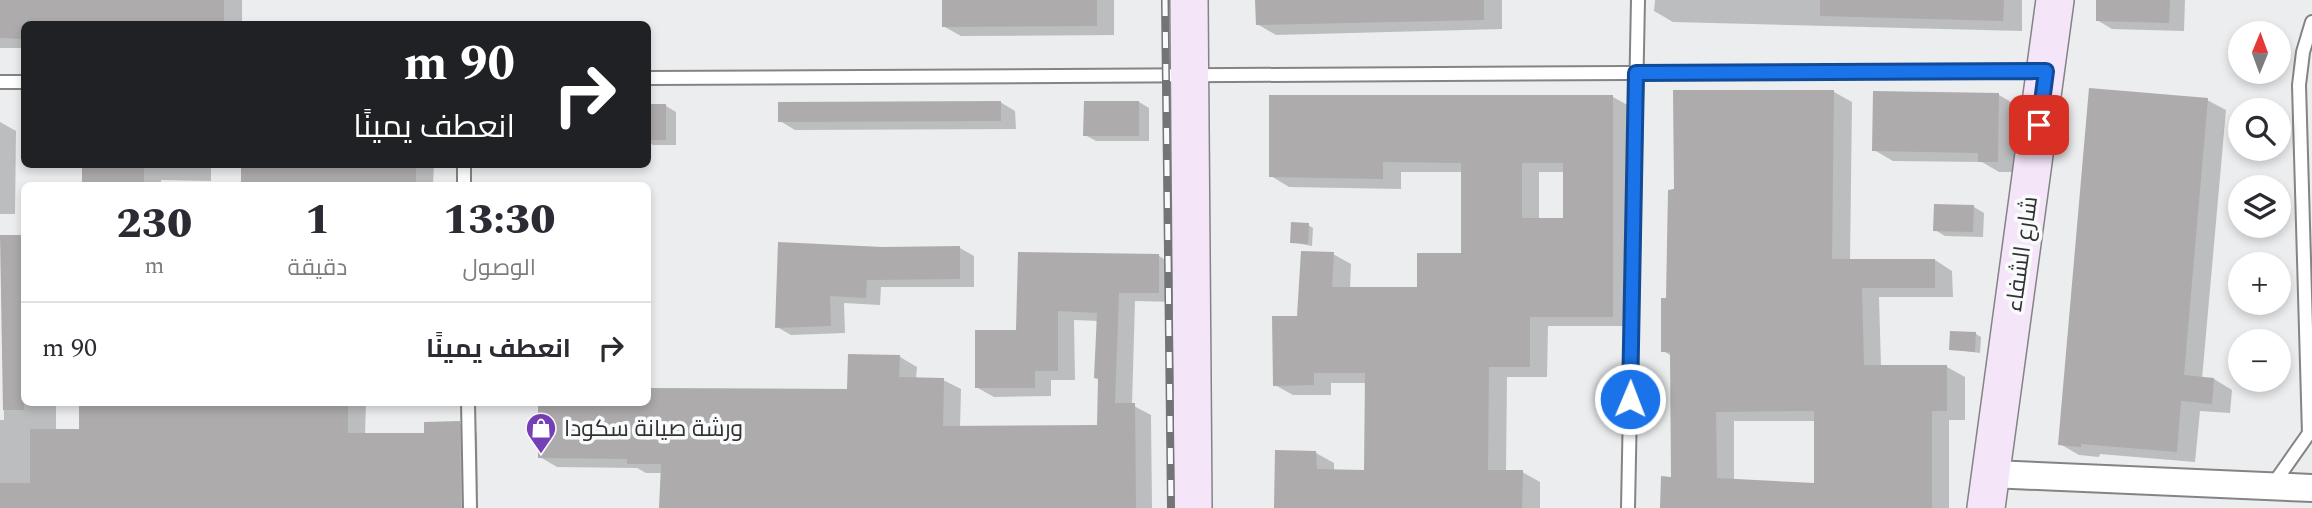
<!DOCTYPE html>
<html lang="ar">
<meta charset="utf-8">
<style>
:root{--surface:#fff;--page:#f2f2f3;--text:#2b2b33;--muted:#7c7c81;--line:#e1e1e2}
body{margin:0;font-family:Spectral,Cairo,serif;background:var(--page);color:var(--text);direction:rtl;height:100vh;display:flex;flex-direction:column;font-size:26px;white-space:nowrap}
*{box-sizing:border-box;margin:0}
p{font-size:23px;color:var(--muted)}
.icon{flex:none;width:38px;height:38px;fill:none;stroke:currentColor;stroke-width:2;stroke-linecap:round;stroke-linejoin:round}
.map{position:relative;flex:1;overflow:hidden;direction:ltr}
.side{position:absolute;left:21px;top:182px;width:630px;height:224px;display:flex;flex-direction:column;background:var(--surface);border-radius:10px;box-shadow:0 4px 10px #0003;direction:rtl}
.side>*{flex:none}
.banner{position:absolute;left:21px;top:21px;width:630px;height:147px;border-radius:10px;box-shadow:0 4px 10px #0003;direction:rtl;background:#202124;color:#fff;overflow:hidden}
.needle{width:46px;rotate:1deg}
.controls{position:absolute;left:2228px;top:21px;display:grid;gap:14px}
.controls a{display:grid;place-items:center;width:63px;height:63px;border-radius:50%;background:var(--surface);box-shadow:0 4px 10px #0003;font-size:35px}
.pin{position:absolute;display:grid;place-items:center;width:60px;height:60px;color:#fff;margin:-30px;border-radius:14px;box-shadow:0 4px 10px #0006}
.me{position:absolute;width:77px;margin:-38px;rotate:1deg;stroke-linejoin:round;filter:drop-shadow(0 0 5px #0008)}
.turn{display:flex;align-items:center;gap:24px;height:147px;padding:0 21px;font-size:32px}
.turn .icon{width:91px;height:91px;stroke-width:2.5}
.turn b{display:block;font-size:49px;line-height:60px}
.eta{display:flex;justify-content:space-evenly;align-items:center;height:119px;text-align:center}
.eta b{font-size:42px;font-weight:800;line-height:49px}
ul{padding:0;list-style:none}
li{display:flex;align-items:center;gap:21px;height:91px;padding:0 21px;border-top:2px solid var(--line)}
li div{flex:1}
li b{display:block;font-size:26px}
li em{font-style:normal}
.map>svg:first-child{display:block}
</style>
<div class="map">
<svg width="2312" height="508" viewBox="0 0 2312 508">
<rect width="100%" height="100%" fill="#ecedef"/>
<!-- shadow -->
<g fill="#0003" fill-rule="evenodd">
<path d="M0 0H242V24H24V48H0Z"/>
<path d="M943 0H1114V35L961 36 943 26Z"/>
<path d="M1257 0H1502V29L1276 35 1257 24Z"/>
<path d="M1655 0H2022V31L1673 22 1654 11Z"/>
<path d="M2098 0H2185L2184 31 2112 29 2097 20Z"/>
<path d="M1834 92 1852 102 1850 261 1935 260 1952 271 1953 297H1879L1881 367H1947L1965 377V420H1949V508H1661L1673 478 1672 356 1663 351 1675 191ZM1734 421H1816V484L1734 481Z"/>
<path d="M1875 93 1999 95 2018 106 2016 172H1999L1982 162 1893 161 1874 150Z"/>
<path d="M1613 97 1631 107 1630 326H1548L1547 377H1507L1506 471 1522 472 1540 482V508H1275L1316 453 1334 463V471L1365 472 1366 383H1331V395H1293L1275 385 1299 318 1333 254 1351 264 1350 289H1419L1463 255V172H1401V189L1289 187 1271 176ZM1539 172H1564V220H1539Z"/>
<path d="M2207 100 2226 110 2202 379H2214L2232 390 2230 413 2200 411 2195 462 2100 454 2099 457 2079 455 2060 444Z"/>
<path d="M1000 102 1015 111 1016 129 795 130 780 121Z"/>
<path d="M1139 102 1149 108V141H1096L1085 135Z"/>
<path d="M648 106H666L676 112V145H653L648 142Z"/>
<path d="M0 122 16 131 15 214H0Z"/>
<path d="M83 164H211V181L161 180V186H83Z"/>
<path d="M243 164H434L433 186H243Z"/>
<path d="M1935 206 1974 207 1984 213 1983 237 1945 236 1935 230Z"/>
<path d="M1308 225 1313 228 1312 246 1291 242Z"/>
<path d="M2 237H24V402H56V431H81V402H366L365 435H426L459 423 477 433 478 508H0V420H4Z"/>
<path d="M960 248 974 256V287H881L880 305 844 303 845 333 791 335 777 327 882 249Z"/>
<path d="M1159 256 1176 266V302L1135 301 1132 405 1151 415 1152 508H661L662 473H646L637 468 557 467 540 457 648 402V389L849 390 900 357 917 367 916 379 943 380 961 389 960 428 1099 427 1098 321 1074 320 1075 380H1051V396L994 397 976 387 1018 332Z"/>
<path d="M1976 334 1981 337 1980 353 1950 349Z"/>
</g>
<!-- building -->
<g fill="#aeabac" fill-rule="evenodd">
<path d="M0 0H224V24H24V39L0 38Z"/>
<path d="M942 0H1097V26L942 27Z"/>
<path d="M1255 0H1484V20L1256 25Z"/>
<path d="M1820 0H2004L2003 21 1820 16Z"/>
<path d="M2096 0H2170L2169 23 2096 21Z"/>
<path d="M2089 88 2208 98 2184 375 2214 378 2212 404 2181 401 2177 452 2081 444V447L2058 445Z"/>
<path d="M1673 90H1834L1832 259H1935V288H1862L1864 365H1947V411H1932V508H1660L1661 476 1671 477 1670 352H1661V298H1666L1668 190 1674 189ZM1814 411V483L1717 478 1716 412Z"/>
<path d="M1873 91 1999 93 1998 162H1978V153L1872 151Z"/>
<path d="M1269 95H1613V317H1530V367H1489L1488 470H1523L1522 508H1274L1275 450 1316 451 1317 469 1364 470 1365 373H1314V385L1273 386 1272 316H1297L1301 251 1334 252 1332 287H1417V253H1461V163L1383 162V179L1269 177ZM1522 163H1563V218H1522Z"/>
<path d="M1001 101V121L778 122V102Z"/>
<path d="M1084 101H1139V136H1083Z"/>
<rect x="648" y="104" width="18" height="36"/>
<rect x="82" y="164" width="62" height="22"/>
<rect x="241" y="164" width="175" height="22"/>
<path d="M1934 204 1974 205 1973 232 1933 231Z"/>
<path d="M1291 222 1309 223 1308 244 1290 243Z"/>
<path d="M0 235H24V410H3Z"/>
<path d="M778 242 882 247 960 246V279L867 280 866 298 830 296 831 326 775 328Z"/>
<path d="M1018 252 1159 254V293H1119L1115 403H1135L1136 508H659L661 464H627V459L538 458V402H648V388L847 389 848 354 900 355 899 377 944 378 943 426 1097 425 1098 379 1094 378 1097 313 1058 311V371H1035V388H975V330H1016Z"/>
<path d="M1950 331 1976 332 1975 352 1949 350Z"/>
<path d="M79 402H348V433H424V422L460 421 461 508H0V483H30V429H79Z"/>
</g>
<g fill="none" stroke-linecap="round" stroke-linejoin="round">
<!-- lane casing -->
<g stroke="#848487" stroke-width="16">
<g id="lane">
<path d="M648 78 2044 71"/>
<path d="M0 82H24"/>
<path d="M464 164V186"/>
<path d="M468 402 470 508"/>
<path d="M2309 434 2299 85 2303 52 2312 22"/>
<path d="M2272 486 2312 429"/>
<path d="M1628 508 1638 0"/>
</g>
</g>
<!-- street casing -->
<g stroke="#848487" stroke-width="30">
<path id="street" d="M1991 474 2312 488"/>
</g>
<!-- secondary casing -->
<g stroke="#848487" stroke-width="40">
<g id="secondary">
<path d="M1189 0 1193 508"/>
<path d="M1986 508 2055 0"/>
</g>
</g>
<!-- lane -->
<use href="#lane" stroke="#fff" stroke-width="12"/>
<!-- street -->
<use href="#street" stroke="#fff" stroke-width="26"/>
<!-- secondary -->
<use href="#secondary" stroke="#f4e5f9" stroke-width="37"/>
<!-- rail casing -->
<g stroke="#737475" stroke-width="8">
<path id="rail" d="M1165 0 1171 508"/>
</g>
<!-- rail -->
<use href="#rail" stroke="#f9fafc" stroke-width="5" stroke-dasharray="16" stroke-linecap="butt"/>
</g>
<g fill="none" stroke-linecap="round" stroke-linejoin="round">
<!-- route casing -->
<g stroke="#114b97" stroke-width="18">
<path id="route" d="M1630 399 1636 73 2046 71 2039 125"/>
</g>
<!-- route -->
<use href="#route" stroke="#1a73e8" stroke-width="12"/>
</g>
<!-- icons -->
<defs>
<g id="shop-pin" transform="scale(1.575)"><path d="M0 17L-7.5 6A9.5 9.5 0 1 1 7.5 6Z" fill="#753fb6" stroke="#f9fafc"/><path d="M-5-2.5h2.3a2.7 3.5 0 0 1 5.4 0H5L5.5 6h-11ZM-1.5-2.5h3a1.5 2.3 0 0 0-3 0Z" fill="#fff"/></g>
</defs>
<g fill-rule="evenodd">
<use href="#shop-pin" x="541" y="428"/>
</g>
<g text-anchor="middle" stroke-width="7" stroke-linejoin="round" paint-order="stroke">
<!-- street labels -->
<g font-size="23" fill="#313132" stroke="#f9fafc">
<text transform="translate(2021 254) rotate(-82)" y="8">شارع الشفاء</text>
</g>
<!-- poi labels -->
<g font-size="23" fill="#313132" stroke="#f9fafc" text-anchor="start">
<text x="564" y="436">ورشة صيانة سكودا</text>
</g>
</g>
</svg>
<div class="controls">
<a><svg class="needle" viewBox="-14 -14 28 28"><path d="M0-13l5 13h-10z" fill="#e53935"/><path d="M0 13l5-13h-10z" fill="#7c7c81"/></svg></a>
<a><svg class="icon" aria-label="search" viewBox="0 0 24 24"><circle cx="10" cy="10" r="6"/><path d="M15 15l6 6"/></svg></a>
<a><svg class="icon" aria-label="layers" viewBox="0 0 24 24"><path d="M12 4l9 5-9 5-9-5zM3 14l9 5 9-5"/></svg></a>
<a>+</a>
<a>−</a>
</div>
<div class="pin" style="left:2039px;top:125px;background:#d93025"><svg class="icon" aria-label="arrive" viewBox="0 0 24 24"><path d="M6 21V4h12l-3 4 3 4H6"/></svg></div>
<svg class="me" style="left:1630px;top:399px" viewBox="-20 -20 40 40"><circle r="17" fill="#1a73e8" stroke="#fff" stroke-width="3"/><path d="M0-11L8 9 0 5-8 9z" fill="#fff"/></svg>
<div class="banner">
<div class="turn"><svg class="icon" aria-label="right" viewBox="0 0 24 24"><path d="M7 20v-9h11M14 6l5 5-5 5"/></svg><div><b>90 m</b>انعطف يمينًا</div></div>
</div>
<section class="side">
<div class="eta">
<div><b>13:30</b><p>الوصول</p></div>
<div><b>1</b><p>دقيقة</p></div>
<div><b>230</b><p>m</p></div>
</div>
<ul>
<li><svg class="icon" aria-label="right" viewBox="0 0 24 24"><path d="M7 20v-9h11M14 6l5 5-5 5"/></svg><div><b>انعطف يمينًا</b></div><em>90 m</em></li>
</ul>
</section>
</div>
